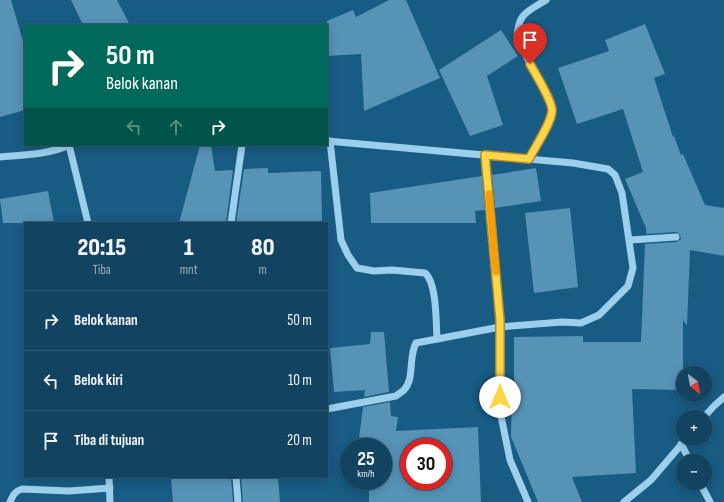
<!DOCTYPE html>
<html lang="id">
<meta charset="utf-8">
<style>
:root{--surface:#124462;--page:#1b4b68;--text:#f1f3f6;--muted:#9cb0be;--line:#315c77}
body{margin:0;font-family:"Sofia Sans Condensed",sans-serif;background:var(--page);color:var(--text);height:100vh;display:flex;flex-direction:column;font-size:15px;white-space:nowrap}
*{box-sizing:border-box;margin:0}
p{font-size:13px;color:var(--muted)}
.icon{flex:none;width:22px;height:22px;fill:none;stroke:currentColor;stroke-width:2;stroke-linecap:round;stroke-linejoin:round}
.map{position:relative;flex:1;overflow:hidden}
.sheet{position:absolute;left:24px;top:222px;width:304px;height:256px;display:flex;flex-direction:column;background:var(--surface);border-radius:0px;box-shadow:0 2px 10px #0003,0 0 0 1px var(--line)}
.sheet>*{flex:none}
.banner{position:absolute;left:24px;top:24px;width:304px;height:122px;border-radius:0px;box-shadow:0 2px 10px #0003,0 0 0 1px var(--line);background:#00695c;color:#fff;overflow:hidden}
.needle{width:26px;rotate:149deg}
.controls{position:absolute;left:676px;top:366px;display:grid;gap:8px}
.controls a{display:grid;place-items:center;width:36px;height:36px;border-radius:50%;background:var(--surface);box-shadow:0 2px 10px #0003,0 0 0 1px var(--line);font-size:20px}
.speed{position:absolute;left:340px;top:438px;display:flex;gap:8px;font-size:20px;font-weight:700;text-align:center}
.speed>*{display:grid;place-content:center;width:52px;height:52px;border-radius:50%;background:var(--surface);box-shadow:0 2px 10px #0003,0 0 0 1px var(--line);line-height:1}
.speed small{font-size:10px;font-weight:400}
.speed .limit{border:6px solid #d22;background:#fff;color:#111}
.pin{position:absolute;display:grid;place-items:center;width:34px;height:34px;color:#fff;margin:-41px -17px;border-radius:50% 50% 50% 0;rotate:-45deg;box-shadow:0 0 4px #0007}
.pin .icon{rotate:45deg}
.me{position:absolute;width:44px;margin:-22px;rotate:0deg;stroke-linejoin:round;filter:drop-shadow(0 0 3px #0008)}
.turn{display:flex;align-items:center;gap:14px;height:84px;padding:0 16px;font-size:18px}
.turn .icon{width:52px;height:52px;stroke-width:2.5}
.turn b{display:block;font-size:28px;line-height:34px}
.lanes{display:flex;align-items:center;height:38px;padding:0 16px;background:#0003;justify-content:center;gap:20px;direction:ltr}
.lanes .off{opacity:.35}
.eta{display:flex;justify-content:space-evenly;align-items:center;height:68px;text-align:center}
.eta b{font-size:24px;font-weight:800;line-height:28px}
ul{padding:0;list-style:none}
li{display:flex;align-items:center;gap:12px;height:60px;padding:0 16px;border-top:1px solid var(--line)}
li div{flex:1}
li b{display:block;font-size:15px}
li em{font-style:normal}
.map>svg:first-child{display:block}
</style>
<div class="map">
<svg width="724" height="502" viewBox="0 0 724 502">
<rect width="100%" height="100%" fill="#185b83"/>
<!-- building -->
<g fill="#5693b6" fill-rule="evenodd">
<path d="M0 0H11L25 48V110L0 117Z"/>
<path d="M71 0H117L130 25H83Z"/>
<path d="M389 0H406L440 78 364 111 361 54 327 56V21L353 10 356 17Z"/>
<path d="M645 24 665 74 654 78 673 137 674 136 681 155 683 154 705 205 724 208V256L690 250 687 326 683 320V390L632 389 636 473 572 477 582 502H538L511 437 512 385H514V337L583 336V342H641L645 244 676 242 681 239 680 235 676 232 646 234V228L625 179 643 172 623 109 577 124 558 68 609 51 605 40Z"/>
<path d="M501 30 518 56 487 76 503 125 470 136 439 70Z"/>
<path d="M200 145H211L215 171 233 170 226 223H179Z"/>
<path d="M268 168V173L321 171 322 223H236L244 169Z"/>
<path d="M536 168 541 201 495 208 492 175Z"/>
<path d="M482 176 485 210 475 211 476 223H371L370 193Z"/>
<path d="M48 191 54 223H3L0 199Z"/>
<path d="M570 208 578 287 534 293 525 213Z"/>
<path d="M371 332H384L389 392 364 397 365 390 334 392 330 348 370 344Z"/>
<path d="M390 402 391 416 398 417 396 431 478 427 481 502H369V481H383V447H358L363 407ZM409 447H443V481H409Z"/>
<path d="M171 477H231L233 502H173Z"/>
<path d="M241 477H278L280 502H243Z"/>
</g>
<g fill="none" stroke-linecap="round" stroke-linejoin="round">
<!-- minor -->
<g stroke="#9ccfec" stroke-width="7">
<path d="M327 141 573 163 608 169 615 175 622 193 633 268 628 286 599 315 581 323 562 322 500 327 416 343C408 358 415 378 404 390 402 392 398 394 396 396L327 409"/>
<path d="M330 141 341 240 348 255 357 268 374 271 392 270 425 273C437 283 436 323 437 339"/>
<path d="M69 145 88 223"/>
<path d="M485 155 500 320V411L510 460 528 502"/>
<path d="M0 157C22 155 48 155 69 145"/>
<path d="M529 159C538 143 554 122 550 103L517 38C518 13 527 12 546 0"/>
<path d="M231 223 242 145"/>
<path d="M630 240 676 237"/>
<path d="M704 417 714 406 724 397"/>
<path d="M681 444 690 461"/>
<path d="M109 477 110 502"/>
<path d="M236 477 238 502"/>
<path d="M700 483 710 502"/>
<path d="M10 502C13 495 15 491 22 489L69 491 110 488"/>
<path d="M624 502 651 480 686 439"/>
</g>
</g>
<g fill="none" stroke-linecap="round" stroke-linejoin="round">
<!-- route casing -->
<g stroke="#a68a30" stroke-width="10">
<path id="route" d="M500 397V320L485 155 529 159C535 147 551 124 552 111 553 102 535 73 530 64"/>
</g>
<!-- route -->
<use href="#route" stroke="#ffd54a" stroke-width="7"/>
<!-- slow -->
<path stroke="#f59e0b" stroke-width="7" d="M489 194 496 272"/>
</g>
</svg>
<div class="controls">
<a><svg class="needle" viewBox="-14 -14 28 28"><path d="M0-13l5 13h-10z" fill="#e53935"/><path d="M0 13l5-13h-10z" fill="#9cb0be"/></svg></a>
<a>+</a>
<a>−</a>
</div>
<div class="speed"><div>25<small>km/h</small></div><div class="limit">30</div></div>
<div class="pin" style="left:530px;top:64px;background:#d93025"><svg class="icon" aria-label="arrive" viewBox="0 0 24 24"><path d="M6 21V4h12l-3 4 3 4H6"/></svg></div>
<svg class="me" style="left:500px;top:397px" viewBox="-20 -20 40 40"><circle r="19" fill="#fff"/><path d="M0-13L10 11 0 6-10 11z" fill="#ffd54a"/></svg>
<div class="banner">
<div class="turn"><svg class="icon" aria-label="right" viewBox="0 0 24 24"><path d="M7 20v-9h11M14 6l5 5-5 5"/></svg><div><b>50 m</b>Belok kanan</div></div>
<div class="lanes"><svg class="icon off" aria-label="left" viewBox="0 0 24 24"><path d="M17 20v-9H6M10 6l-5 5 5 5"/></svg><svg class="icon off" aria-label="ahead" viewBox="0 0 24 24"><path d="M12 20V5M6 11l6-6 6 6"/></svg><svg class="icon" aria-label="right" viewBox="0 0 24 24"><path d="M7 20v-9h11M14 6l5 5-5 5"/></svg></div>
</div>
<section class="sheet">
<div class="eta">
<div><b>20:15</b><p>Tiba</p></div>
<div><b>1</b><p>mnt</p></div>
<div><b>80</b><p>m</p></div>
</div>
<ul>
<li><svg class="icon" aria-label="right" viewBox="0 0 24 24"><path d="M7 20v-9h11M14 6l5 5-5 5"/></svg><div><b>Belok kanan</b></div><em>50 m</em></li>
<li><svg class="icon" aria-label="left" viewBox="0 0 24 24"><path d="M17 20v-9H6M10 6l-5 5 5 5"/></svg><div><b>Belok kiri</b></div><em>10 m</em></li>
<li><svg class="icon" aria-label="arrive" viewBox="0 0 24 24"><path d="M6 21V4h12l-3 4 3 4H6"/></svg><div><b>Tiba di tujuan</b></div><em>20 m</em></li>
</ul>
</section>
</div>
